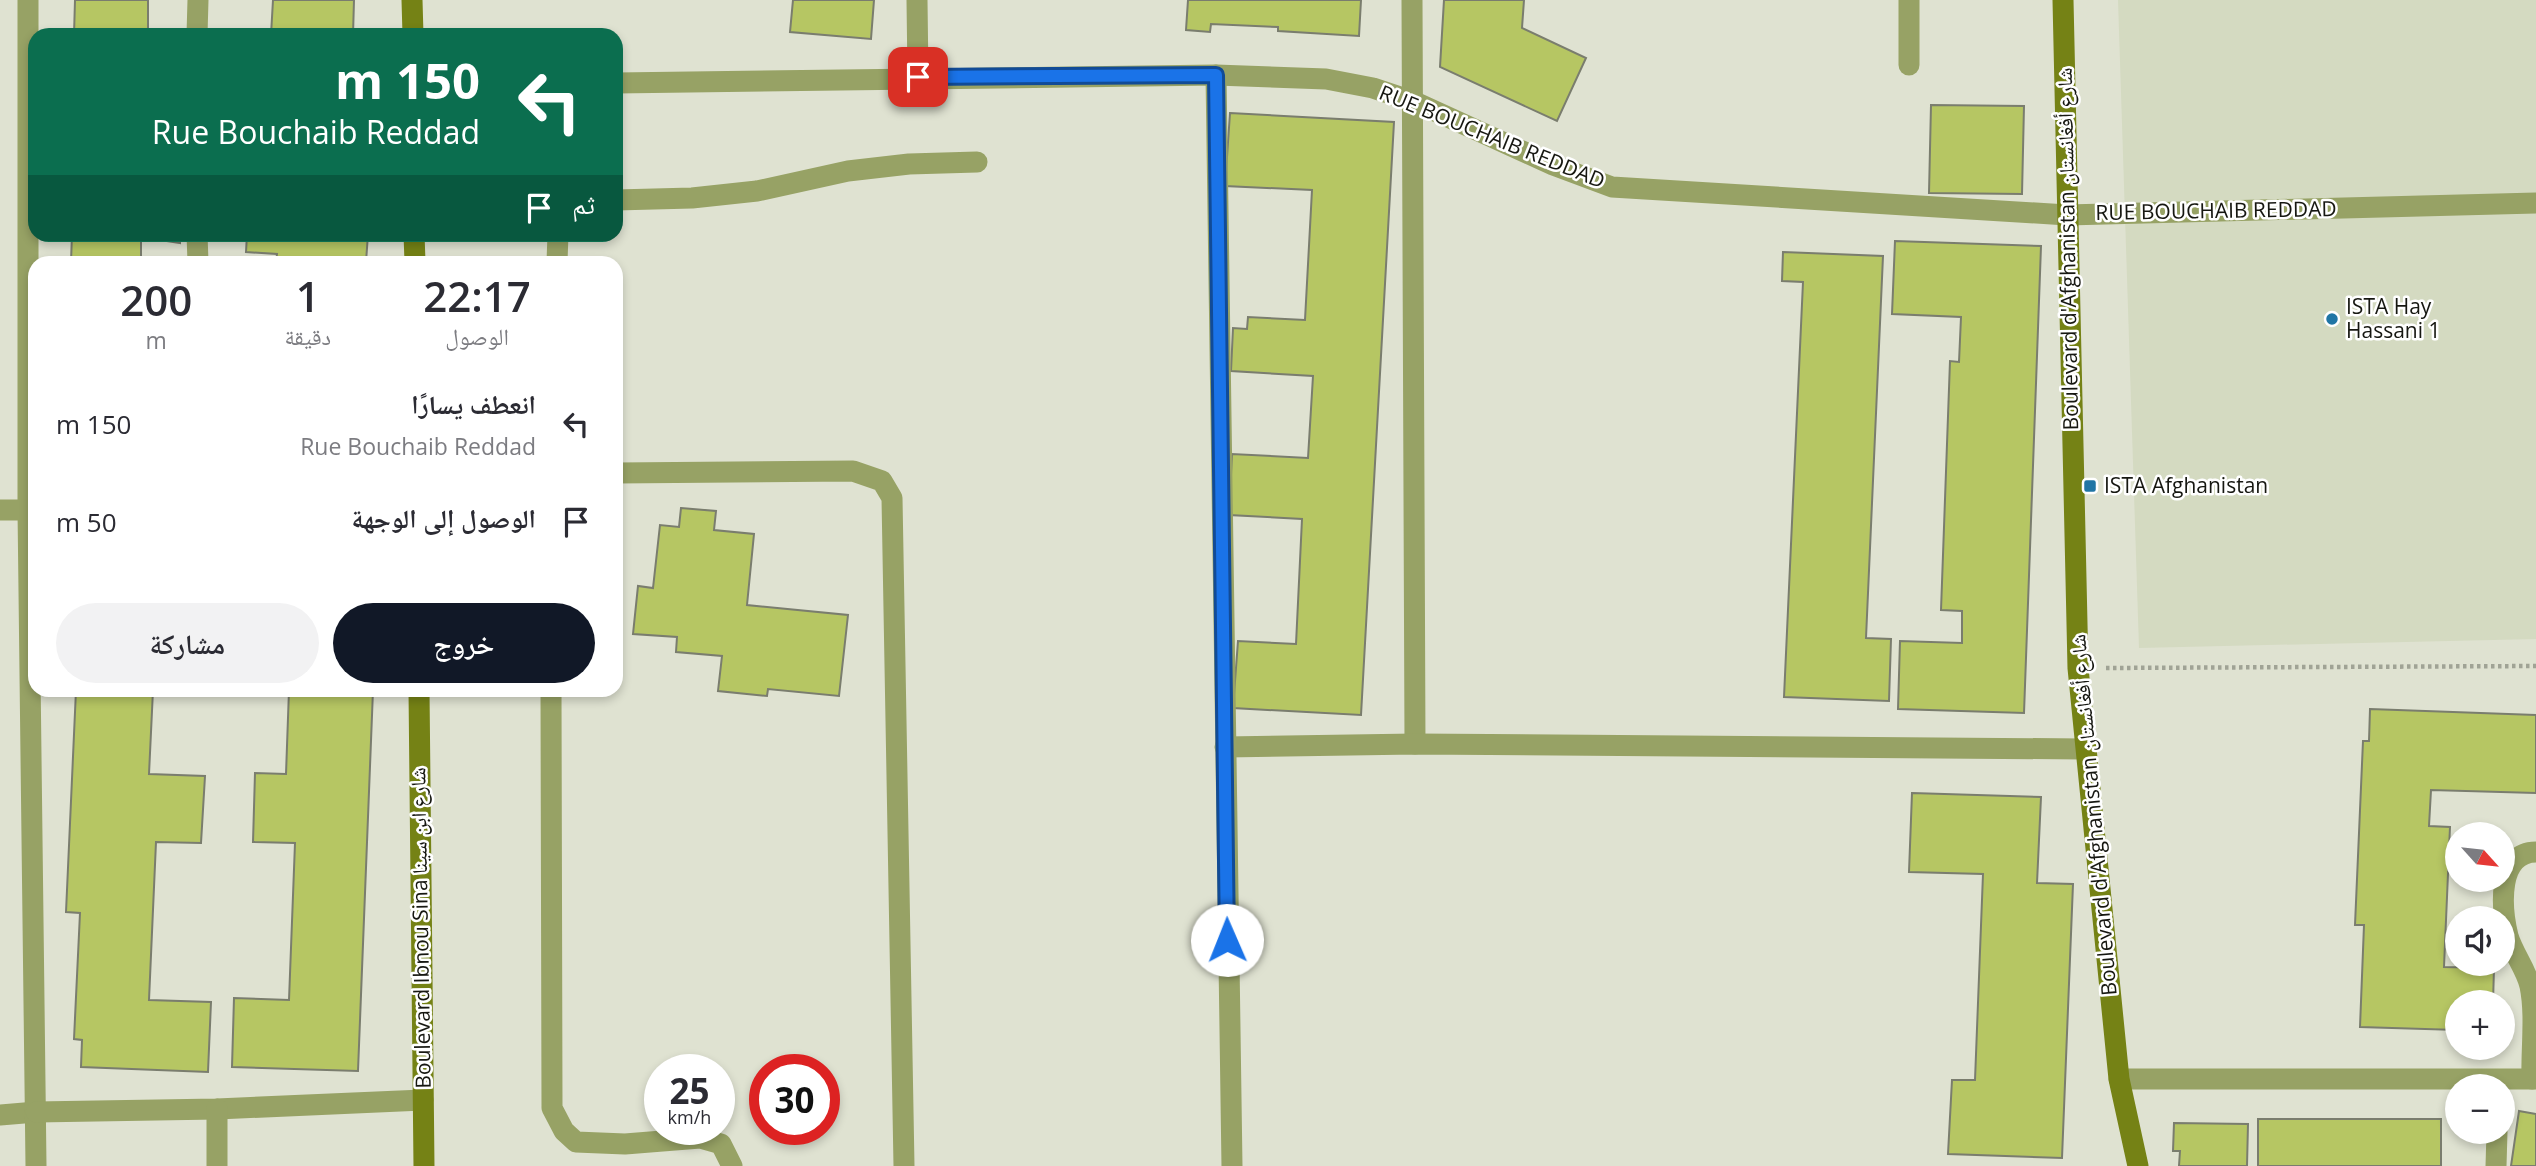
<!DOCTYPE html>
<html lang="ar">
<meta charset="utf-8">
<style>
:root{--surface:#fff;--page:#f2f2f3;--text:#2b2b33;--muted:#7c7c81;--accent:#111827}
body{margin:0;font-family:"Open Sans","Noto Naskh Arabic",sans-serif;background:var(--page);color:var(--text);direction:rtl;height:100vh;display:flex;flex-direction:column;font-size:26px;white-space:nowrap}
*{box-sizing:border-box;margin:0}
p{font-size:23px;color:var(--muted)}
.icon{flex:none;width:38px;height:38px;fill:none;stroke:currentColor;stroke-width:2;stroke-linecap:round;stroke-linejoin:round}
.map{position:relative;flex:1;overflow:hidden;direction:ltr}
.side{position:absolute;left:28px;top:256px;width:595px;height:441px;display:flex;flex-direction:column;background:var(--surface);border-radius:21px;box-shadow:0 4px 10px #0003;direction:rtl}
.side>*{flex:none}
.banner{position:absolute;left:28px;top:28px;width:595px;height:214px;border-radius:21px;box-shadow:0 4px 10px #0003;direction:rtl;background:#0b6e4f;color:#fff;overflow:hidden}
.needle{width:46px;rotate:117deg}
.fabs{position:absolute;left:2445px;top:822px;display:grid;gap:14px}
.fabs a{display:grid;place-items:center;width:70px;height:70px;border-radius:50%;background:var(--surface);box-shadow:0 4px 10px #0003;font-size:35px}
.speed{position:absolute;left:644px;top:1054px;display:flex;gap:14px;font-size:35px;font-weight:700;text-align:center}
.speed>*{display:grid;place-content:center;width:91px;height:91px;border-radius:50%;background:var(--surface);box-shadow:0 4px 10px #0003;line-height:1}
.speed small{font-size:18px;font-weight:400}
.speed .limit{border:10px solid #d22;background:#fff;color:#111}
.pin{position:absolute;display:grid;place-items:center;width:60px;height:60px;color:#fff;margin:-30px;border-radius:14px;box-shadow:0 4px 10px #0006}
.me{position:absolute;width:77px;margin:-38px;rotate:359deg;stroke-linejoin:round;filter:drop-shadow(0 0 5px #0008)}
.turn{display:flex;align-items:center;gap:24px;height:147px;padding:0 28px;font-size:32px}
.turn .icon{width:91px;height:91px;stroke-width:2.5}
.turn b{display:block;font-size:49px;line-height:60px}
.then{display:flex;align-items:center;height:66px;padding:0 28px;background:#0003;gap:14px;font-size:26px}
.eta{display:flex;justify-content:space-evenly;align-items:center;height:119px;text-align:center}
.eta b{font-size:42px;font-weight:600;line-height:49px}
.action{display:flex;gap:14px;margin-top:auto;padding:14px 28px}
.action a{flex:1;height:80px;border-radius:42px;background:var(--accent);color:#fff;font-size:28px;font-weight:600;line-height:80px;text-align:center}
.action a+a{background:var(--page);color:var(--text)}
ul{padding:0;list-style:none}
li{display:flex;align-items:center;gap:21px;height:98px;padding:0 28px}
li div{flex:1}
li b{display:block;font-size:26px}
li em{font-style:normal}
.map>svg:first-child{display:block}
</style>
<div class="map">
<svg width="2536" height="1166" viewBox="0 0 2536 1166">
<rect width="100%" height="100%" fill="#dfe2d1"/>
<!-- built -->
<path fill="#d4dac1" d="M2118 0H2536V639L2139 648Z"/>
<!-- building -->
<g fill="#b6c663" stroke="#7a7d6e" stroke-width="2">
<path d="M75 0H148V35H74Z"/>
<path d="M273 0H354L353 35H271Z"/>
<path d="M793 0H874L871 39 790 32Z"/>
<path d="M1188 0H1361L1359 36 1278 31V27L1211 24 1210 32 1186 30Z"/>
<path d="M1444 0H1524L1522 28 1586 58 1557 121 1440 67Z"/>
<path d="M1931 105 2024 106 2022 194 1929 193Z"/>
<path d="M1230 113 1394 122 1361 715 1233 708 1238 641 1296 644 1302 519 1229 515 1232 454 1308 458 1313 376 1231 371 1233 328 1247 329 1248 317 1305 320 1312 190 1225 186Z"/>
<path d="M72 234H180V243L141 237V262H71Z"/>
<path d="M247 234H368L366 262H276L277 254 246 252Z"/>
<path d="M1895 241 2041 246 2024 713 1898 709 1900 641 1962 643V611L1941 610 1950 361 1959 362 1961 317 1892 314Z"/>
<path d="M1783 252 1883 256 1866 638 1891 639 1889 701 1784 697 1803 282 1782 281Z"/>
<path d="M681 508 716 511 714 530 754 534 747 605 848 615 839 696 768 689 767 696 718 691 722 656 676 652 677 637 633 634 638 586 653 588 660 525 679 527Z"/>
<path d="M76 690H153L149 774 205 776 201 843 156 842 149 1000 211 1002 208 1072 81 1067 82 1040 74 1039 80 913 66 912Z"/>
<path d="M289 690H373L358 1071 232 1067 234 998 289 1000 295 843 253 842 255 773 286 774Z"/>
<path d="M2370 709 2536 715V793L2431 790 2429 826 2450 827 2444 967 2494 968 2493 1003H2457V1030L2360 1027 2364 925H2355L2363 741H2369Z"/>
<path d="M1912 793 2041 797 2037 883 2073 884 2062 1158 1948 1154 1952 1080H1975L1983 874 1909 872Z"/>
<path d="M2519 1111 2536 1114V1166H2511Z"/>
<rect x="2258" y="1119" width="183" height="47"/>
<path d="M2174 1123 2248 1124 2247 1166H2179L2180 1151H2173Z"/>
</g>
<g fill="none" stroke-linecap="round" stroke-linejoin="round">
<!-- path -->
<path stroke="#a0a395" stroke-width="4.5" stroke-dasharray="3.5 3.5" stroke-linecap="butt" d="M2106 668 2536 666"/>
<!-- lane -->
<g stroke="#97a265" stroke-width="21">
<path d="M1909 65V0"/>
<path d="M2532 1079C2531 1050 2536 1015 2530 986 2526 969 2513 953 2508 936 2501 907 2497 852 2536 852"/>
<path d="M0 1115 36 1112"/>
<path d="M2496 1166 2497 1132"/>
</g>
<!-- street -->
<g stroke="#97a265" stroke-width="21">
<path d="M28 0V510L36 1166"/>
<path d="M917 0 918 77"/>
<path d="M1412 0 1415 744"/>
<path d="M197 35 198 0"/>
<path d="M1216 75 1232 1166"/>
<path d="M616 83 1216 75 1326 79 1373 88 1415 102 1553 165 1612 187 2067 215 2536 203"/>
<path d="M616 200 692 198 757 191 848 171 909 164 977 162"/>
<path d="M197 234 198 262"/>
<path d="M557 262 558 234"/>
<path d="M616 473 853 471 882 481 892 498 904 1166"/>
<path d="M0 510H35"/>
<path d="M551 690 552 1108 564 1131 576 1142 625 1144 700 1138 721 1144 732 1166"/>
<path d="M1225 747 1415 744 2084 749"/>
<path d="M2119 1079H2536"/>
<path d="M36 1112 217 1109 423 1100"/>
<path d="M217 1166V1109"/>
</g>
<!-- secondary -->
<g stroke="#758215" stroke-width="21">
<path d="M412 0 413 35"/>
<path d="M2063 0 2078 668 2119 1079 2138 1166"/>
<path d="M414 234 415 262"/>
<path d="M419 690 424 1166"/>
</g>
</g>
<g fill="none" stroke-linecap="round" stroke-linejoin="round">
<!-- route casing -->
<g stroke="#114b97" stroke-width="18">
<path id="route" d="M918 77 1216 75 1227 940"/>
</g>
<!-- route -->
<use href="#route" stroke="#1a73e8" stroke-width="12"/>
</g>
<!-- markers -->
<g fill="#2075a5" stroke="#fff" stroke-width="2.5">
<circle cx="2332" cy="319" r="7"/>
<rect x="2083" y="479" width="14" height="14" rx="3.5"/>
</g>
<g text-anchor="middle" stroke-width="5" stroke-linejoin="round" paint-order="stroke">
<!-- street labels -->
<g font-size="21" fill="#161711" stroke="#fff">
<text transform="translate(1492 137) rotate(22)" y="7">RUE BOUCHAIB REDDAD</text>
<text transform="translate(2216 211) rotate(-1)" y="7">RUE BOUCHAIB REDDAD</text>
<text transform="translate(2068 249) rotate(-91)" y="7">Boulevard d'Afghanistan شارع أفغانستان</text>
<text transform="translate(2094 815) rotate(-95)" y="7">Boulevard d'Afghanistan شارع أفغانستان</text>
<text transform="translate(421 928) rotate(-91)" y="7">Boulevard Ibnou Sina شارع ابن سينا</text>
</g>
<!-- poi labels -->
<g font-size="21" fill="#161711" stroke="#fff" text-anchor="start">
<text x="2346" y="314">ISTA Hay<tspan x="2346" dy="24">Hassani 1</tspan></text>
<text x="2104" y="493">ISTA Afghanistan</text>
</g>
</g>
</svg>
<div class="fabs">
<a><svg class="needle" viewBox="-14 -14 28 28"><path d="M0-13l5 13h-10z" fill="#e53935"/><path d="M0 13l5-13h-10z" fill="#7c7c81"/></svg></a>
<a><svg class="icon" aria-label="sound" viewBox="0 0 24 24"><path d="M4 9h4l5-4v14l-5-4H4zM17 9q2 3 0 6"/></svg></a>
<a>+</a>
<a>−</a>
</div>
<div class="speed"><div>25<small>km/h</small></div><div class="limit">30</div></div>
<div class="pin" style="left:918px;top:77px;background:#d93025"><svg class="icon" aria-label="arrive" viewBox="0 0 24 24"><path d="M6 21V4h12l-3 4 3 4H6"/></svg></div>
<svg class="me" style="left:1227px;top:940px" viewBox="-20 -20 40 40"><circle r="19" fill="#fff"/><path d="M0-13L10 11 0 6-10 11z" fill="#1a73e8"/></svg>
<div class="banner">
<div class="turn"><svg class="icon" aria-label="left" viewBox="0 0 24 24"><path d="M17 20v-9H6M10 6l-5 5 5 5"/></svg><div><b>150 m</b>Rue Bouchaib Reddad</div></div>
<div class="then">ثم<svg class="icon" aria-label="arrive" viewBox="0 0 24 24"><path d="M6 21V4h12l-3 4 3 4H6"/></svg></div>
</div>
<section class="side">
<div class="eta">
<div><b>22:17</b><p>الوصول</p></div>
<div><b>1</b><p>دقيقة</p></div>
<div><b>200</b><p>m</p></div>
</div>
<ul>
<li><svg class="icon" aria-label="left" viewBox="0 0 24 24"><path d="M17 20v-9H6M10 6l-5 5 5 5"/></svg><div><b>انعطف يسارًا</b><p>Rue Bouchaib Reddad</p></div><em>150 m</em></li>
<li><svg class="icon" aria-label="arrive" viewBox="0 0 24 24"><path d="M6 21V4h12l-3 4 3 4H6"/></svg><div><b>الوصول إلى الوجهة</b></div><em>50 m</em></li>
</ul>
<div class="action"><a>خروج</a><a>مشاركة</a></div>
</section>
</div>
